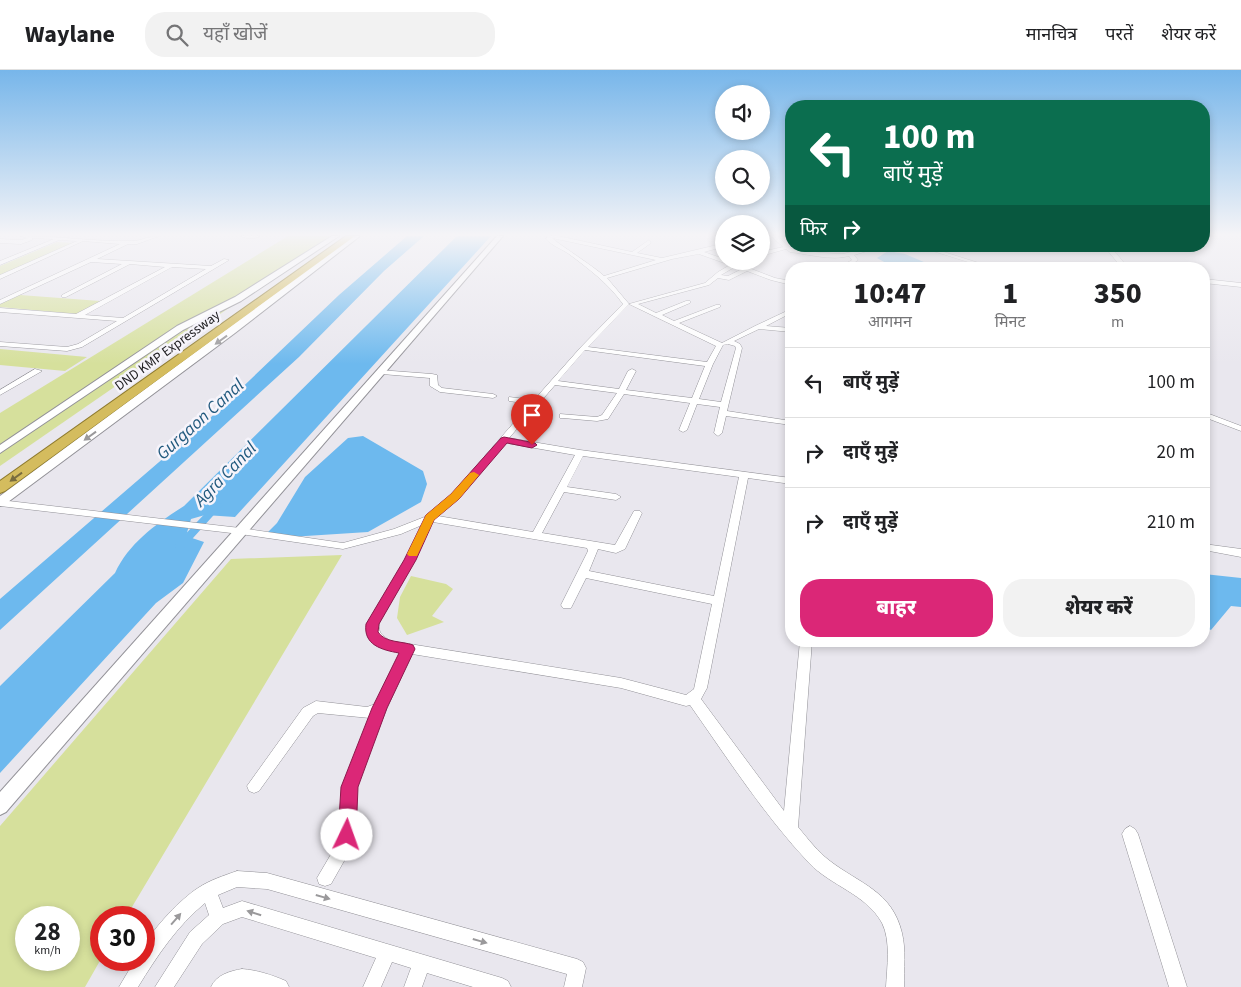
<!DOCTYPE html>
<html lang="hi">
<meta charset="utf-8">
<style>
:root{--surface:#fff;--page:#f2f2f2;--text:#202124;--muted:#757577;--line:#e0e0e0;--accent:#db2777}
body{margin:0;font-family:"Source Sans 3","Noto Sans Devanagari",sans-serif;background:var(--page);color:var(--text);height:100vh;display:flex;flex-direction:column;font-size:19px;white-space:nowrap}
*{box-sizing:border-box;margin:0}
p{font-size:16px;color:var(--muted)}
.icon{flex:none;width:28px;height:28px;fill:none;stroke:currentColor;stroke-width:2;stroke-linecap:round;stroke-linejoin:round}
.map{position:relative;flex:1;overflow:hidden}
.sheet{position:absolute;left:785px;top:192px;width:425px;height:385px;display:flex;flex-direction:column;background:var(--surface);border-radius:20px;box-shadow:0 2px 8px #0003}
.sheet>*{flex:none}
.banner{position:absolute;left:785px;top:30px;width:425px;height:152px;border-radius:20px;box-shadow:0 2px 8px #0003;background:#0b6e4f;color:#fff;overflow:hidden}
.controls{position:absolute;left:715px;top:15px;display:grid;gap:10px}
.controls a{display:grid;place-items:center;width:55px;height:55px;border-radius:50%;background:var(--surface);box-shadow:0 2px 8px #0003;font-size:25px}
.speed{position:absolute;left:15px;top:836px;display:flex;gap:10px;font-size:25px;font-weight:700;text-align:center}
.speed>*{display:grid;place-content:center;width:65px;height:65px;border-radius:50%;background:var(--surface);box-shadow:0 2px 8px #0003;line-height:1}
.speed small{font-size:12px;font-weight:400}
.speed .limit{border:8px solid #d22;background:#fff;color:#111}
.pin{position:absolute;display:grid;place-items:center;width:42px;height:42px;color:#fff;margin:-51px -21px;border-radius:50% 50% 50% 0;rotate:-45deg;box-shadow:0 0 5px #0007}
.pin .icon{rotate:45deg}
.me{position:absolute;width:55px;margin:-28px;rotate:3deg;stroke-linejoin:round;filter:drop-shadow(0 0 4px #0008)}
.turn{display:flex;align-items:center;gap:18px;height:105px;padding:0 15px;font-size:22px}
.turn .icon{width:65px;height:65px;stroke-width:2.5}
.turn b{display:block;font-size:35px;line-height:42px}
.then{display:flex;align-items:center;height:48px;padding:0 15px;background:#0003;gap:10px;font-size:19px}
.eta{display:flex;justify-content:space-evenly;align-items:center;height:85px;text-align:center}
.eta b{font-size:30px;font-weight:800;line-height:35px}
.primary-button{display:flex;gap:10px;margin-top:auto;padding:10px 15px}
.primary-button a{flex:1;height:58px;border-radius:20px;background:var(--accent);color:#fff;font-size:20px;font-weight:800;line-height:58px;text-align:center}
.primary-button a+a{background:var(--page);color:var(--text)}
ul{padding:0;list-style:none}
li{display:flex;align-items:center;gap:15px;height:70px;padding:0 15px;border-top:1px solid var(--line)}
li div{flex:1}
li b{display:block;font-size:19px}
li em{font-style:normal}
header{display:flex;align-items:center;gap:30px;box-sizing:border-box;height:70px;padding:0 25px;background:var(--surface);border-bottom:1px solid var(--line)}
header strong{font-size:24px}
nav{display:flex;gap:28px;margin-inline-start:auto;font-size:18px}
.search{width:350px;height:45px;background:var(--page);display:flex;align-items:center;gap:12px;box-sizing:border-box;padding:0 18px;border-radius:20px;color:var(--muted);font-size:19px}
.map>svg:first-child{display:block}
</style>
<header>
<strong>Waylane</strong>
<div class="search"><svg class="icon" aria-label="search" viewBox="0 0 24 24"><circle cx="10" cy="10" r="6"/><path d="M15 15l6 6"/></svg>यहाँ खोजें</div>
<nav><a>मानचित्र</a><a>परतें</a><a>शेयर करें</a></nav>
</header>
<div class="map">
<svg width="1241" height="917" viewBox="0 0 1241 917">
<rect width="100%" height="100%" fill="#e9e7ee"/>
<!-- green -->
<g fill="#d6e09c" fill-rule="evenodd">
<path d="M288 166H333L0 396V343Z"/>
<path d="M57 172 74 173 0 205V196Z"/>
<path d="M20 225 100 231 76 244 0 237V234Z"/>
<path d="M0 279 87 287 65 301 0 295Z"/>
<path d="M342 485 126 847 101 848V889L85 917H0V756L231 489ZM26 848H69V890H26Z"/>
<path d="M411 506 446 514 453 519 432 546 444 552 407 565 397 548 400 527Z"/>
</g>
<!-- water -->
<g fill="#6db9ee">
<path d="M407 166H424L384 201 299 287 0 560V529L209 349 339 225Z"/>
<path d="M457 166H491L235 447 205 445 191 449 186 466 204 472 183 513 156 533 0 703V616L115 503C129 473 156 454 184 436Z"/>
<path d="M888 181 905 184 931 195 927 199H886V193L877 188Z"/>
<path d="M363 366 423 401 427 414 421 432 368 462 290 467 264 466 277 453 305 407 348 368Z"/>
<path d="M1204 504 1241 508V537L1231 536 1211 560 1204 557Z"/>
</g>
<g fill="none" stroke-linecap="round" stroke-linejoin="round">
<!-- canal -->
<path fill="#6db9ee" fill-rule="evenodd" d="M218 432 223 435 221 437 184 478H176L175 476 176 474 215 433Z"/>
<!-- minor casing -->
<g stroke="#929197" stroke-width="1">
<g id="minor">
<path d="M20 166C58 166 95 172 132 171 141 171 149 166 159 166L137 174H128L97 189 211 196 224 189 229 190 82 277 67 281 0 276V272L67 277 78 274 117 251 0 242V238L76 244 165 197 130 194 66 227H62V225L122 194 91 192 0 234V230L120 174 83 171 0 209V205L77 171 59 170 0 195V191L54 169 32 168V170L21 174 0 173V169L21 170 28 168ZM172 197 206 199 123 248 85 245Z"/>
<path d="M241 166H260C256 169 245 169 241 166Z"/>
<path d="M548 166H558L632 182 649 170 651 173 637 183 662 188 717 175 719 176V178L704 182 724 189V191H730L738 195 721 205 728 206 742 199 738 197 741 195 775 208 791 211V215L771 210 747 201 729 210 718 208 709 215 638 234 656 243 686 231H690V233L662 245 674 251 716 235H720V237L679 253 722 273 755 256 791 239V243L766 256 791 258V262L759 259 734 271 740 274 742 278 727 341 791 351V355L726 346 722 363 718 366 714 363 720 337 697 334 687 360 683 362 679 360 690 333 624 324 608 349 597 351 563 348H560V344L597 347 602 345 617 323 555 315 509 368 580 380 791 408V414L748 408 707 618 701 629 784 741 800 571H812L798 757C808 769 818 782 830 791 860 814 892 821 902 863 906 880 904 899 904 917H886C887 897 891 871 882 853 866 824 831 816 809 793 764 745 728 689 690 635L686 636 621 618 412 584 387 638 356 717V752L352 777 331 814 325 816 319 814 317 808 337 774 342 752V717L370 648 318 643 313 646 259 721 254 723 249 721 247 716 303 638 316 631 367 637 375 634 401 582C384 579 365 574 367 553L405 490 422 455 401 464 343 479 240 464 0 436V430L240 458 343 473 394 459 427 446 452 424 530 334 509 331V327L534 330 581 277 623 234C608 213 589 199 569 184 562 179 552 176 546 169ZM552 168 656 190 604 206C596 198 554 171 552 168ZM699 184 730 195 718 202 705 213 629 234 607 208 672 189ZM629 234 716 276 707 292 588 277ZM728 274 735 276 736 278 721 332 699 329 713 294 723 275ZM585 280 705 296 692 328 626 320 636 301 632 299 628 301 619 319 558 311ZM506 373 575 385 533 462 438 446 458 428ZM583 386 739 407 714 526 589 501 598 479 616 483 625 479 642 443 640 441H634L615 475 542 463 564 422 616 430 621 427 616 424 567 417ZM433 452 587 478 588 481 561 535 563 538H571L586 508 712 534 694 619 686 625 621 608 391 571C382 566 378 563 379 553L415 490Z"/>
<path d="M771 166H777L792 179 823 183 843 184 875 176H884L854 185 858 190 851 195 854 199H848L845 194 852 190 849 186C831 191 808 184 790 182L786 179 761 186V182L783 177Z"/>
<path d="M917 176H925L982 194 974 199H966L974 194Z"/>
<path d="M1100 176C1114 176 1120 189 1129 199H1123L1108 181Z"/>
<path d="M1204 209 1241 213V217L1204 213Z"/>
<path d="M35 299 42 301 0 325V320Z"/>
<path d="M379 300 432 304 437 305 438 315 442 318 493 324 497 326 493 328 440 322 430 316V308L382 304H379Z"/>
<path d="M1204 342 1241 356V361L1204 347Z"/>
<path d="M1204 474 1241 479V487L1204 480Z"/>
<path d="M1130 756 1135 759 1138 764 1187 917H1169L1122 764 1125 759Z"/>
<path d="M237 801 267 803 577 889 583 892 586 898 582 917H564L567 904 267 819 237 817 218 825 223 838 242 831 502 908 508 911 511 917H473L427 903 422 917H404L411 898 392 892 381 917H363L376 888 242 847 223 854 202 874 174 917H155L190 862 209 845 205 833C177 856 157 886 138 917H119L135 890H144C144 885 143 879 145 875 154 857 181 829 198 818 210 810 223 806 237 801Z"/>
<path d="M242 899C257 900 272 905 286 911L289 917H211C216 905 230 901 242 899Z"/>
</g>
</g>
<!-- tertiary casing -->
<g stroke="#929197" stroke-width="2">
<g id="tertiary">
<path d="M332 166H339L241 231 183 260 0 383V375L177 256 235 227Z"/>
<path d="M353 166H360L235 263 4 435 0 436V426Z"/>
<path d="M497 166H503L6 742 0 745V722Z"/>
</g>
</g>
<!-- trunk casing -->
<g stroke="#8e7a2e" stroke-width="2">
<path id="trunk" d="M346 166H355L5 421 0 423V411Z"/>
</g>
<!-- minor -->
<use href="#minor" fill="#fff" fill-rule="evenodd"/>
<!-- tertiary -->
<use href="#tertiary" fill="#fff" fill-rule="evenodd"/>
<!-- trunk -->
<use href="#trunk" fill="#d4bc5e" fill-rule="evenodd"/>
</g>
<!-- one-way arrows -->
<defs><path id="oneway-solid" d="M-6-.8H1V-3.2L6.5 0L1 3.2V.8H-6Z" transform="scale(1.25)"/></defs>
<g fill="#9a999b">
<use href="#oneway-solid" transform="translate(221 270) rotate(144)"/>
<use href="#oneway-solid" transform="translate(90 366) rotate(144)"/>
<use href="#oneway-solid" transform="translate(323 827) rotate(16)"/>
<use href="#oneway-solid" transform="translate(254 843) rotate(-163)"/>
<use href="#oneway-solid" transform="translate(176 849) rotate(-49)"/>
<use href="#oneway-solid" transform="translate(480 871) rotate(16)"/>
</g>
<use fill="#796c3f" href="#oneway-solid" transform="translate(16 407) rotate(144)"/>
<!-- sky -->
<linearGradient id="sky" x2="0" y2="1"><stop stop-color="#77b6ea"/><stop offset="0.56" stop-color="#f5f4f7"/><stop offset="1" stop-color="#f5f4f7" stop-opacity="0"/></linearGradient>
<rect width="1241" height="294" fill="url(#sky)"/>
<!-- route -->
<path fill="#db2777" stroke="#8e194d" d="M504 367 535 373 537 375 532 378 507 373 459 429 434 450 416 490 379 554 378 562C385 573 402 571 413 575L415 579 387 638 358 717 356 765 353 771 347 774 341 771 338 765 341 717 372 638 399 583C382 580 363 575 366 554L404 490 426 445 451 424 501 368Z"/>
<!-- slow -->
<path fill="#f59e0b" d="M474 402 479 405 459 429 434 450 417 486H409L407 484 426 445 451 424 470 403Z"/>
<g text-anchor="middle" stroke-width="5" stroke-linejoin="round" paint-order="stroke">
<!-- far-street labels -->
<g font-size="14" fill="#1e1d20" stroke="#f6f4fb">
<text transform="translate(167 280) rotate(-36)" y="5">DND KMP Expressway</text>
</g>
<!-- water labels -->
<g font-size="18" font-style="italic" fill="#225a7e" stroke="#f6f4fb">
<text transform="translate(200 349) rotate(-42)" y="6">Gurgaon Canal</text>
<text transform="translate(225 404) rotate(-46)" y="6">Agra Canal</text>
</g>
</g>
</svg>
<div class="controls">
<a><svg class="icon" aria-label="sound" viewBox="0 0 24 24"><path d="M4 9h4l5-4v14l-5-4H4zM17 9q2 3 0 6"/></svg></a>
<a><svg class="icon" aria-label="search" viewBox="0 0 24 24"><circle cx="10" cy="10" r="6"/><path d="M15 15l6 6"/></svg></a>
<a><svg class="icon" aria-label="layers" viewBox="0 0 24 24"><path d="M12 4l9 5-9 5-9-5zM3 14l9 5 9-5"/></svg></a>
</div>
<div class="speed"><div>28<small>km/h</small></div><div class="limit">30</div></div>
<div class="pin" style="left:532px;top:375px;background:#d93025"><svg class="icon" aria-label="arrive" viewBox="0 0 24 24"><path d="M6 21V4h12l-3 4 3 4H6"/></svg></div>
<svg class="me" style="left:347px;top:765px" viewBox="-20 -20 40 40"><circle r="19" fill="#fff"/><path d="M0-13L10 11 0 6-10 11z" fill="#db2777"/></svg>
<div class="banner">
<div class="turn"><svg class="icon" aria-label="left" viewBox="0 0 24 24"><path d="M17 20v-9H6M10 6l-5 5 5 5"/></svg><div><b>100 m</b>बाएँ मुड़ें</div></div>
<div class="then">फिर<svg class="icon" aria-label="right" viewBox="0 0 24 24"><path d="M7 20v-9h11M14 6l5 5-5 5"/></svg></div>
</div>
<section class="sheet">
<div class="eta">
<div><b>10:47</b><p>आगमन</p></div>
<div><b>1</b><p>मिनट</p></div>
<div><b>350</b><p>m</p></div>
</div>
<ul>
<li><svg class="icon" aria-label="left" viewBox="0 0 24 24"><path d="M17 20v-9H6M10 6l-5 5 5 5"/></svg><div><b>बाएँ मुड़ें</b></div><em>100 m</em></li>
<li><svg class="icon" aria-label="right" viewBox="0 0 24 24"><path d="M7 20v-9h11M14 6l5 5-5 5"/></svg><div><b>दाएँ मुड़ें</b></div><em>20 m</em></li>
<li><svg class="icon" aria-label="right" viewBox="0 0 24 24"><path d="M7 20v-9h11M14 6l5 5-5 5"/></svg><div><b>दाएँ मुड़ें</b></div><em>210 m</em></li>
</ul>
<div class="primary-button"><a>बाहर</a><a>शेयर करें</a></div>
</section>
</div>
